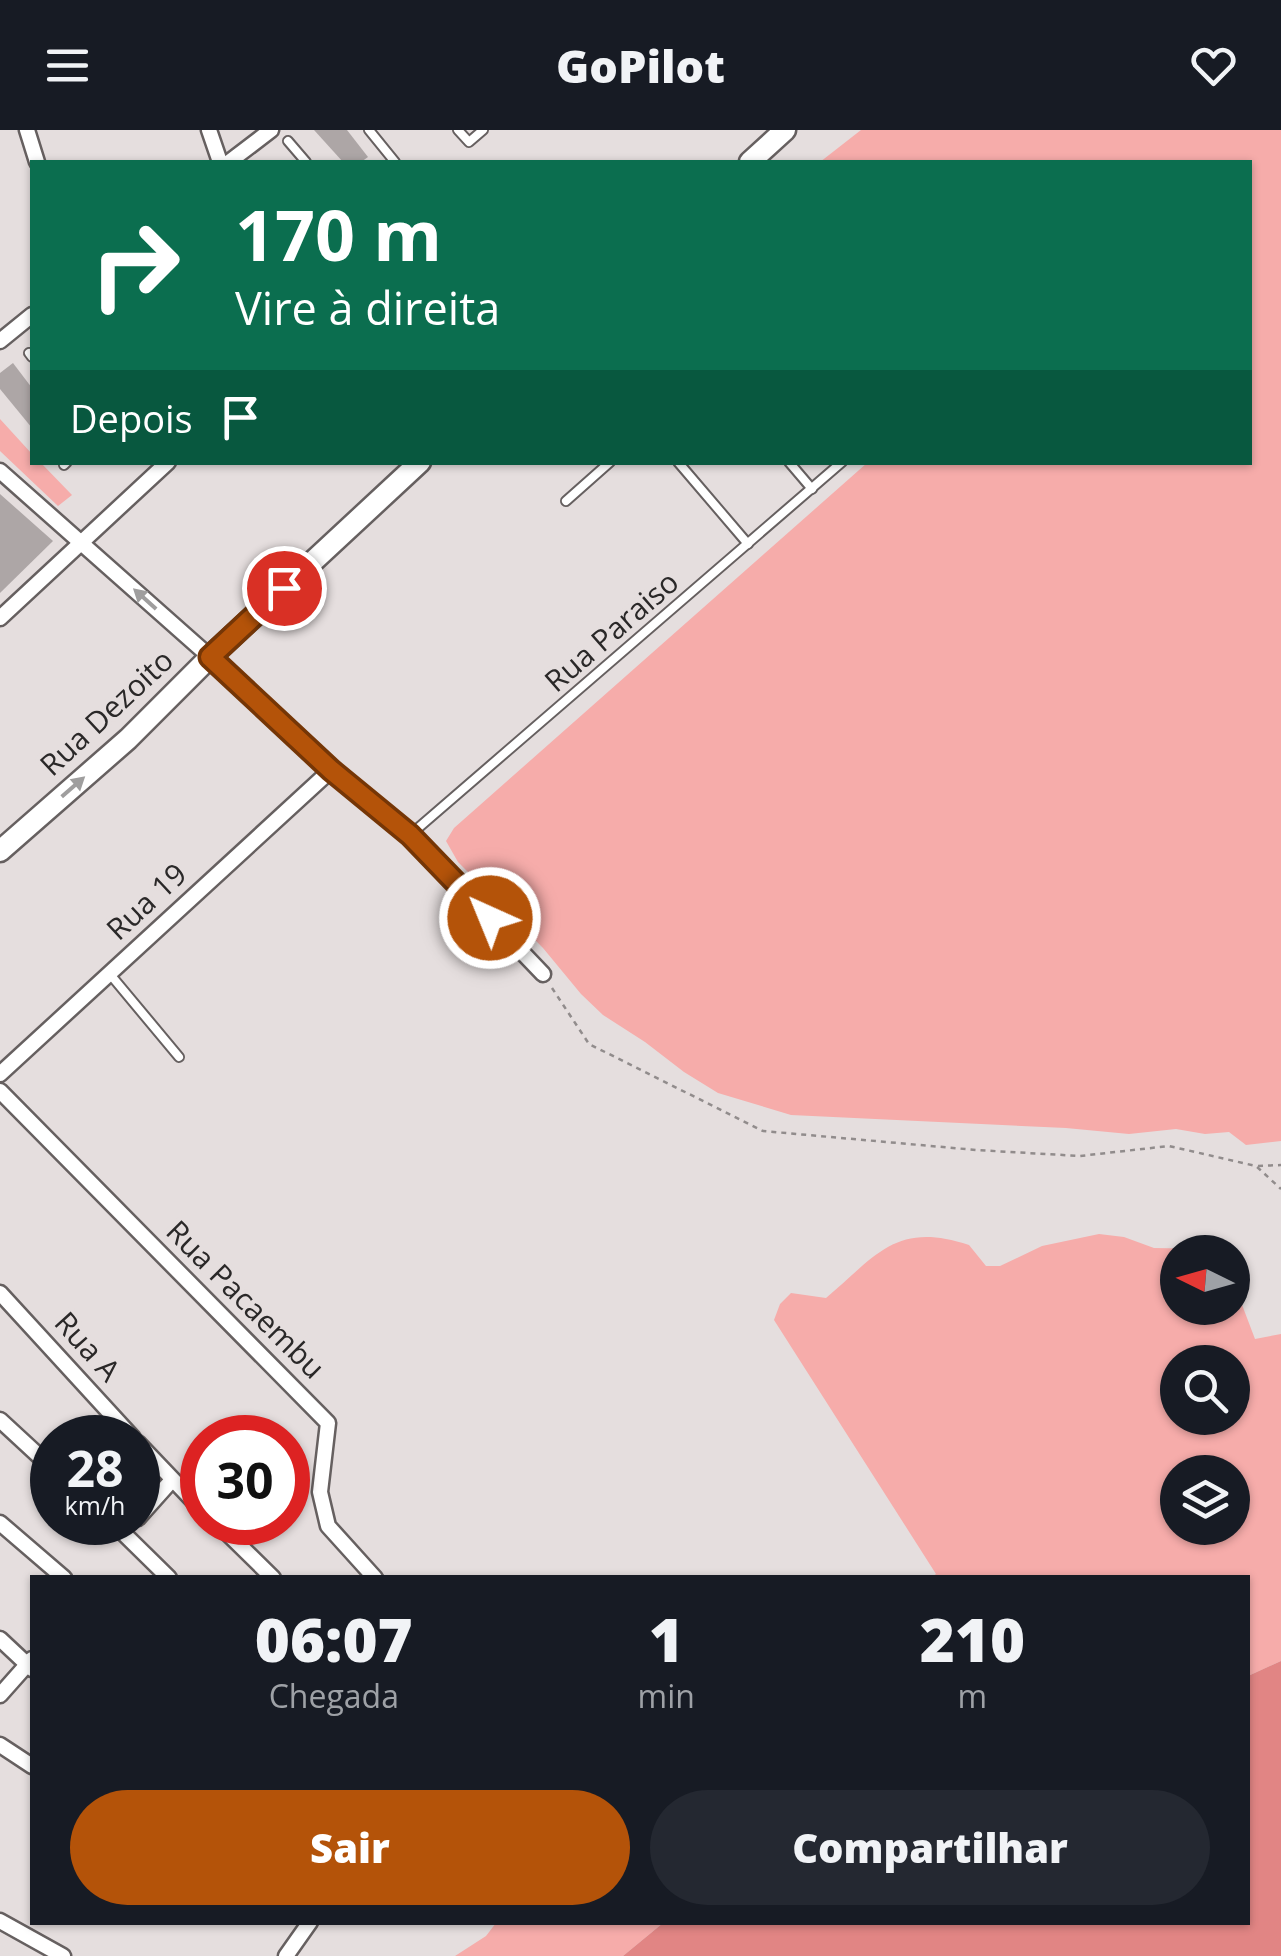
<!DOCTYPE html>
<html lang="pt">
<meta charset="utf-8">
<style>
:root{--surface:#171b24;--page:#242831;--text:#f1f3f6;--muted:#9ea1a6;--accent:#b45309}
body{margin:0;font-family:"Open Sans",sans-serif;background:var(--page);color:var(--text);height:100vh;display:flex;flex-direction:column;font-size:38px;white-space:nowrap}
*{box-sizing:border-box;margin:0}
p{font-size:32px;color:var(--muted)}
.icon{flex:none;width:55px;height:55px;fill:none;stroke:currentColor;stroke-width:2;stroke-linecap:round;stroke-linejoin:round}
.map{position:relative;flex:1;overflow:hidden}
.drawer{position:absolute;left:30px;top:1445px;width:1220px;height:350px;display:flex;flex-direction:column;background:var(--surface);border-radius:0px;box-shadow:0 2px 8px #0004}
.drawer>*{flex:none}
.guide{position:absolute;left:30px;top:30px;width:1222px;height:305px;border-radius:0px;box-shadow:0 2px 8px #0004;background:#0b6e4f;color:#fff;overflow:hidden}
.needle{width:65px;rotate:275deg}
.controls{position:absolute;left:1160px;top:1105px;display:grid;gap:20px}
.controls a{display:grid;place-items:center;width:90px;height:90px;border-radius:50%;background:var(--surface);box-shadow:0 2px 8px #0004;font-size:50px}
.speed{position:absolute;left:30px;top:1285px;display:flex;gap:20px;font-size:50px;font-weight:700;text-align:center}
.speed>*{display:grid;place-content:center;width:130px;height:130px;border-radius:50%;background:var(--surface);box-shadow:0 2px 8px #0004;line-height:1}
.speed small{font-size:25px;font-weight:400}
.speed .limit{border:15px solid #d22;background:#fff;color:#111}
.pin{position:absolute;display:grid;place-items:center;width:85px;height:85px;color:#fff;margin:-42px;border:5px solid #fff;border-radius:50%;box-shadow:0 2px 10px #0007}
.me{position:absolute;width:110px;margin:-55px;rotate:316deg;stroke-linejoin:round;filter:drop-shadow(0 0 8px #0008)}
.turn{display:flex;align-items:center;gap:35px;height:210px;padding:0 40px;font-size:45px}
.turn .icon{width:130px;height:130px;stroke-width:2.5}
.turn b{display:block;font-size:70px;line-height:85px}
.then{display:flex;align-items:center;height:95px;padding:0 40px;background:#0003;gap:20px;font-size:38px}
.eta{display:flex;justify-content:space-evenly;align-items:center;height:170px;text-align:center}
.eta b{font-size:60px;font-weight:800;line-height:70px}
.primary-button{display:flex;gap:20px;margin-top:auto;padding:20px 40px}
.primary-button a{flex:1;height:115px;border-radius:60px;background:var(--accent);color:#fff;font-size:40px;font-weight:800;line-height:115px;text-align:center}
.primary-button a+a{background:var(--page);color:var(--text)}
header{display:flex;justify-content:space-between;align-items:center;height:130px;padding:0 40px;background:var(--surface);font-size:45px;font-weight:800}
.map>svg:first-child{display:block}
</style>
<header><svg class="icon" aria-label="menu" viewBox="0 0 24 24"><path d="M4 6h16M4 12h16M4 18h16"/></svg>GoPilot<svg class="icon" aria-label="heart" viewBox="0 0 24 24"><path d="M12 20l-8-8c-3-5 5-10 8-4 3-6 11-1 8 4z"/></svg></header>
<div class="map">
<svg width="1281" height="1826" viewBox="0 0 1281 1826">
<rect width="100%" height="100%" fill="#e5dede"/>
<!-- green -->
<g fill="#f6acaa" fill-rule="evenodd">
<path d="M861 0H1281V1011L1246 1015 1229 1002 1205 1004 1176 999 1129 1004 1066 998 791 985 718 963 684 942 645 912 603 885 581 864 543 818 458 732 446 711 454 698 867 333 1250 332V32H820Z"/>
<path d="M0 289 32 324V332L41 333 72 365 58 376 0 321Z"/>
<path d="M1099 1104 1124 1107 1154 1118 1216 1119 1222 1122H1178V1178H1232L1233 1131 1236 1159 1255 1209 1281 1204V1531L1248 1546V1448L932 1447 936 1444 774 1190 780 1174 791 1163 826 1168C877 1125 896 1091 969 1115L986 1136H1000L1042 1116ZM1178 1232H1232V1288H1178ZM1178 1342H1232V1398H1178Z"/>
<path d="M496 1793H663L623 1826H455L486 1806Z"/>
</g>
<!-- water -->
<path fill="#e18584" d="M1281 1531V1826H623L663 1793 1248 1792V1546Z"/>
<!-- building -->
<g fill="#ada6a6">
<path d="M314 0H347L368 27 361 32H343Z"/>
<path d="M13 233 32 258V298L0 259V243Z"/>
<path d="M0 364 53 411 0 463Z"/>
</g>
<g fill="none" stroke-linecap="round" stroke-linejoin="round">
<!-- lane casing -->
<g stroke="#666060" stroke-width="12">
<g id="lane">
<path d="M369 0 395 32"/>
<path d="M458 0 469 12 483 0"/>
<path d="M288 11 306 32"/>
<path d="M29 223 32 227"/>
<path d="M678 332 748 414"/>
<path d="M789 332 812 359"/>
<path d="M64 335 67 332"/>
<path d="M566 371 610 332"/>
<path d="M410 705 842 332"/>
<path d="M109 843 179 927"/>
</g>
</g>
<!-- street casing -->
<g stroke="#666060" stroke-width="19">
<g id="street">
<path d="M27 0 37 32"/>
<path d="M209 0 220 32"/>
<path d="M229 32 271 0"/>
<path d="M0 211 32 185"/>
<path d="M0 341 210 527 331 640 410 705 543 844"/>
<path d="M0 488 168 332"/>
<path d="M0 944 331 640"/>
<path d="M0 961 328 1293 320 1362 328 1396 375 1448"/>
<path d="M0 1163 133 1308"/>
<path d="M0 1290 52 1338"/>
<path d="M138 1313 202 1380"/>
<path d="M138 1388 172 1350"/>
<path d="M112 1392 169 1448"/>
<path d="M216 1392 273 1448"/>
<path d="M0 1393 64 1448"/>
<path d="M0 1509 32 1539"/>
<path d="M0 1565 32 1529"/>
<path d="M0 1615 32 1636"/>
<path d="M0 1791 63 1826"/>
<path d="M286 1826 310 1792"/>
</g>
</g>
<!-- secondary casing -->
<g stroke="#666060" stroke-width="25">
<g id="secondary">
<path d="M750 32 785 0"/>
<path d="M0 721 128 609 210 527 420 332"/>
</g>
</g>
<!-- path -->
<g stroke="#918c8c" stroke-width="2.5" stroke-dasharray="5 5" stroke-linecap="butt">
<path d="M552 858 589 914 763 1001 976 1020 1080 1026 1169 1016 1256 1036 1281 1059"/>
<path d="M1258 1036 1281 1035"/>
</g>
<!-- lane -->
<use href="#lane" stroke="#fff" stroke-width="8"/>
<!-- street -->
<use href="#street" stroke="#fff" stroke-width="14"/>
<!-- secondary -->
<use href="#secondary" stroke="#fff" stroke-width="20"/>
</g>
<!-- one-way arrows -->
<defs><path id="oneway-solid" d="M-6-.8H1V-3.2L6.5 0L1 3.2V.8H-6Z" transform="scale(2.5)"/></defs>
<g fill="#9f9e9e">
<use href="#oneway-solid" transform="translate(145 469) rotate(-138)"/>
<use href="#oneway-solid" transform="translate(73 657) rotate(-41)"/>
</g>
<g fill="none" stroke-linecap="round" stroke-linejoin="round">
<!-- route casing -->
<g stroke="#753606" stroke-width="25">
<path id="route" d="M284 458 210 527 331 640 410 705 490 788"/>
</g>
<!-- route -->
<use href="#route" stroke="#b45309" stroke-width="18"/>
</g>
<g text-anchor="middle" stroke-width="9" stroke-linejoin="round" paint-order="stroke">
<!-- street labels -->
<g font-size="30" fill="#2a2828" stroke="#e5dede">
<text transform="translate(612 502) rotate(-41)" y="10">Rua Paraiso</text>
<text transform="translate(107 583) rotate(-43)" y="10">Rua Dezoito</text>
<text transform="translate(147 772) rotate(-43)" y="10">Rua 19</text>
<text transform="translate(245 1170) rotate(45)" y="10">Rua Pacaembu</text>
<text transform="translate(87 1217) rotate(48)" y="10">Rua A</text>
</g>
</g>
</svg>
<div class="controls">
<a><svg class="needle" viewBox="-14 -14 28 28"><path d="M0-13l5 13h-10z" fill="#e53935"/><path d="M0 13l5-13h-10z" fill="#9ea1a6"/></svg></a>
<a><svg class="icon" aria-label="search" viewBox="0 0 24 24"><circle cx="10" cy="10" r="6"/><path d="M15 15l6 6"/></svg></a>
<a><svg class="icon" aria-label="layers" viewBox="0 0 24 24"><path d="M12 4l9 5-9 5-9-5zM3 14l9 5 9-5"/></svg></a>
</div>
<div class="speed"><div>28<small>km/h</small></div><div class="limit">30</div></div>
<div class="pin" style="left:284px;top:458px;background:#d93025"><svg class="icon" aria-label="arrive" viewBox="0 0 24 24"><path d="M6 21V4h12l-3 4 3 4H6"/></svg></div>
<svg class="me" style="left:490px;top:788px" viewBox="-20 -20 40 40"><circle r="17" fill="#b45309" stroke="#fff" stroke-width="3"/><path d="M0-11L8 9 0 5-8 9z" fill="#fff"/></svg>
<div class="guide">
<div class="turn"><svg class="icon" aria-label="right" viewBox="0 0 24 24"><path d="M7 20v-9h11M14 6l5 5-5 5"/></svg><div><b>170 m</b>Vire à direita</div></div>
<div class="then">Depois<svg class="icon" aria-label="arrive" viewBox="0 0 24 24"><path d="M6 21V4h12l-3 4 3 4H6"/></svg></div>
</div>
<section class="drawer">
<div class="eta">
<div><b>06:07</b><p>Chegada</p></div>
<div><b>1</b><p>min</p></div>
<div><b>210</b><p>m</p></div>
</div>
<div class="primary-button"><a>Sair</a><a>Compartilhar</a></div>
</section>
</div>
